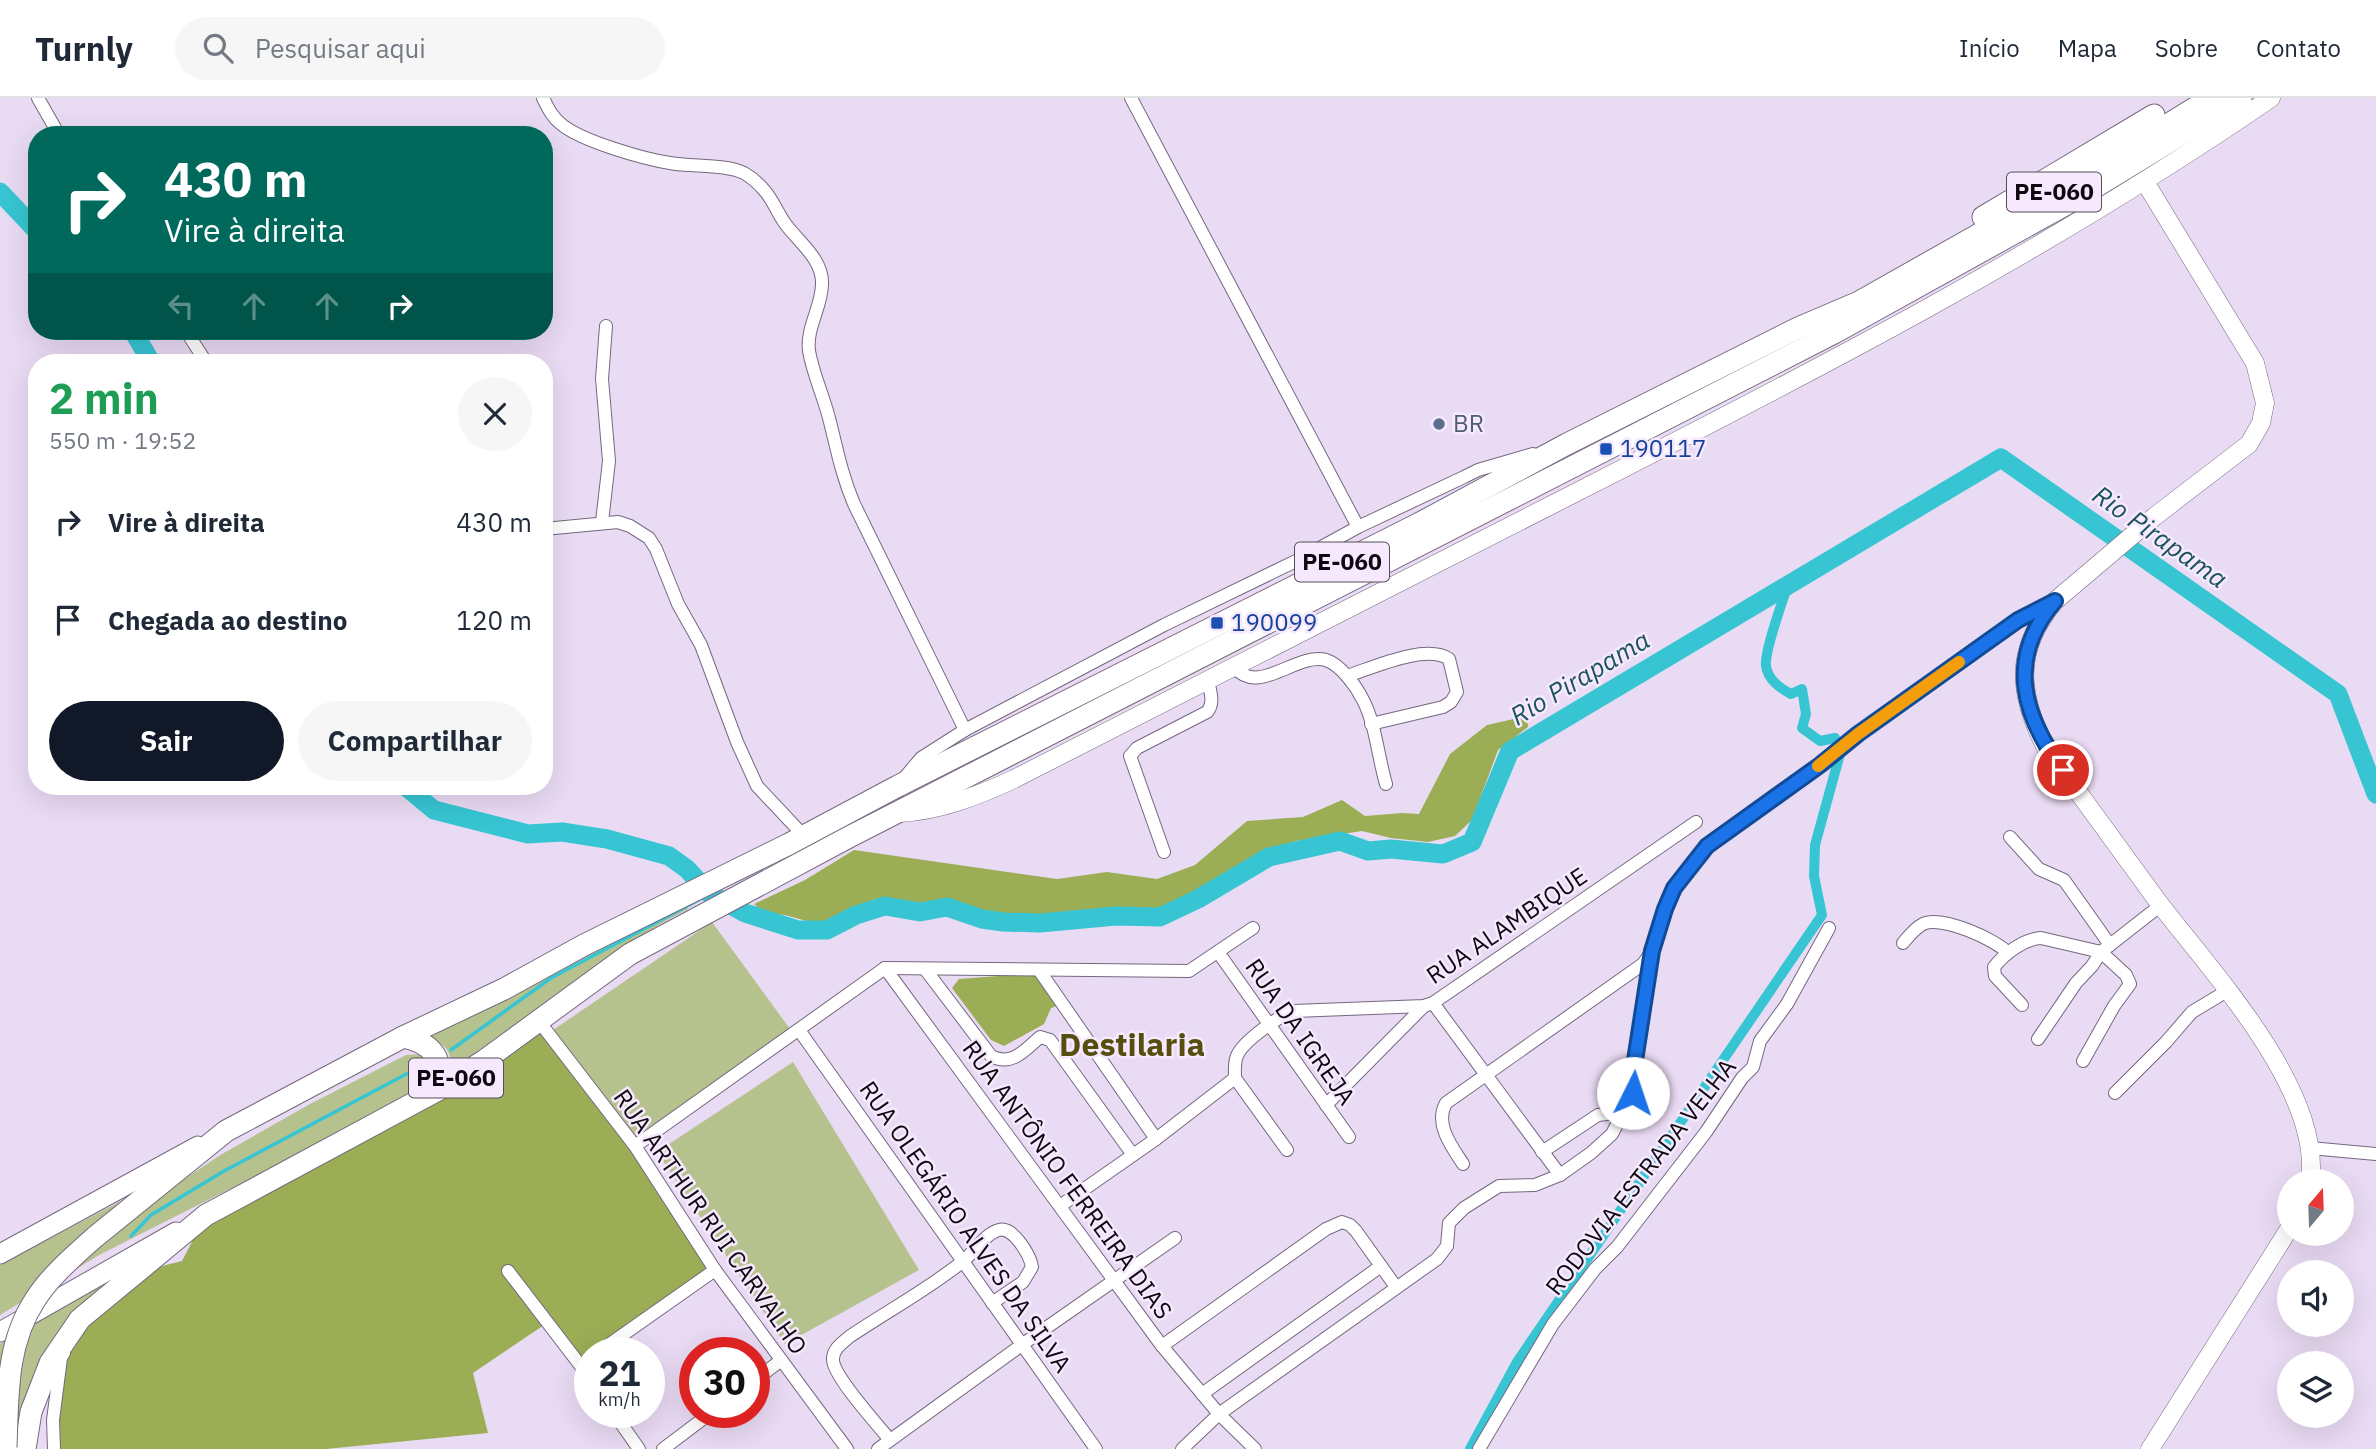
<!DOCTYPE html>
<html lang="pt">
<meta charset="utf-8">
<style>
:root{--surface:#fff;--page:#f6f6f7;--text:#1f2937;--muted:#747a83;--line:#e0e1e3;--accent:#111827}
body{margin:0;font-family:"IBM Plex Sans",sans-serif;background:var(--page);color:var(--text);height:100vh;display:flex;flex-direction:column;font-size:26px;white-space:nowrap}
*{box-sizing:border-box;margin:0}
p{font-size:23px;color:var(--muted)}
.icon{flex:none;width:38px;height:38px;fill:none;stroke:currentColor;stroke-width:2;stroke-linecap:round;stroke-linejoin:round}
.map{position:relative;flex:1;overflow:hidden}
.drawer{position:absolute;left:28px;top:256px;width:525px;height:441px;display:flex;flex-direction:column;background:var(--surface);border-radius:28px;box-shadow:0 7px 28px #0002}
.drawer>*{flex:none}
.banner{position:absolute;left:28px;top:28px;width:525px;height:214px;border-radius:28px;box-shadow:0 7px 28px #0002;background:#00695c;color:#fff;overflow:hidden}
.needle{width:46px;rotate:19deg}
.controls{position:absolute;left:2277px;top:1071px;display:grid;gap:14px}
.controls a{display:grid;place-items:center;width:77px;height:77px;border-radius:50%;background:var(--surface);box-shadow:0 7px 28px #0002;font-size:35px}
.speed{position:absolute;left:574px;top:1239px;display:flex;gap:14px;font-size:35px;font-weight:700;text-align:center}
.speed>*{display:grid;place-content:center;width:91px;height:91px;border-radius:50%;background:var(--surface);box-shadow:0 7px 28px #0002;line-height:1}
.speed small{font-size:18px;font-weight:400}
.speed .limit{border:10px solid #d22;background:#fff;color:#111}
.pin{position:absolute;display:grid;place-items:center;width:60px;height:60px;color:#fff;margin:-30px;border:4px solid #fff;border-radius:50%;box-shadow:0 2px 7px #0007}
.me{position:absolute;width:77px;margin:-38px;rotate:4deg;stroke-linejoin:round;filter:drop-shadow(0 0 5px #0008)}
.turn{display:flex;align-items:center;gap:24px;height:147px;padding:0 21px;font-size:32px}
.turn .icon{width:91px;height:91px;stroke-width:2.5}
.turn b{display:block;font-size:49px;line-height:60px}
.lanes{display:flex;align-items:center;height:66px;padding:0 21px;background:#0003;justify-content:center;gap:35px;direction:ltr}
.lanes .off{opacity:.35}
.round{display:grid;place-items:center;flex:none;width:74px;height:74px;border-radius:37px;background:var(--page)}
.overview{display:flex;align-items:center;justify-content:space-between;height:119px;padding:0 21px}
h1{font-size:42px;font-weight:800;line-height:52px;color:#1e9e55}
.button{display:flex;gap:14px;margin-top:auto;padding:14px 21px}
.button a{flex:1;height:80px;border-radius:42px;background:var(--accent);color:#fff;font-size:28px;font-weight:800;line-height:80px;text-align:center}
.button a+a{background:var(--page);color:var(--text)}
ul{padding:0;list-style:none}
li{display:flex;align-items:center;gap:21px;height:98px;padding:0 21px}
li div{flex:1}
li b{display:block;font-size:26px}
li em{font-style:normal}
header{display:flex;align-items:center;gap:42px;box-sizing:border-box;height:98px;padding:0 35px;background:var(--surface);border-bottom:2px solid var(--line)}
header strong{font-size:33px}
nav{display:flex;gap:38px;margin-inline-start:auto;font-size:24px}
.search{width:490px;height:63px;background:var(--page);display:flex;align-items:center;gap:18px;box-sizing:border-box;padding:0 24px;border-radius:38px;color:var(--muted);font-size:26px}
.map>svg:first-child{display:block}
</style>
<header>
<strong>Turnly</strong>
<div class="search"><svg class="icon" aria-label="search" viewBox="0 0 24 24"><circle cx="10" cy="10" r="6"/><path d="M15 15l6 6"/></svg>Pesquisar aqui</div>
<nav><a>Início</a><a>Mapa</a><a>Sobre</a><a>Contato</a></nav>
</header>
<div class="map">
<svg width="2376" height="1351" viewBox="0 0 2376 1351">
<rect width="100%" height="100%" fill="#eadbf4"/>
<!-- green -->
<g fill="#b5c28e">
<path d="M686 806 688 811C636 837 592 872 545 906 515 929 483 949 452 970 451 952 445 946 428 940Z"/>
<path d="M712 824 790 931 636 1041 553 932Z"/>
<path d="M426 956 432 979 420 991 384 1013 101 1156 0 1217V1167L138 1094 160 1097 222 1056 310 1006 406 957Z"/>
<path d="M793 964 919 1172 785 1246 657 1054Z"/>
<path d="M136 1162 49 1248 34 1276 21 1310 15 1351 0 1280V1246Z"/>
</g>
<!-- forest -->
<g fill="#9bae55">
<path d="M1527 618 1528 629 1498 652 1472 722 1455 738 1428 744 1391 740 1362 733 1296 743 1263 754 1164 811 1022 819 975 813 949 803 923 805 875 801 821 827 785 817 764 815 754 806 805 782 854 752 1057 781 1107 774 1157 781 1195 767 1247 723 1303 719 1342 702 1365 718 1402 715 1419 716 1450 656 1487 627Z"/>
<path d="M1036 875 1057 908 1051 910 1044 926 1004 948 991 942 952 890 959 881Z"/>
<path d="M538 922 635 1048 714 1172 596 1255H590V1259L581 1265 547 1225 473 1275 488 1335 326 1351H57L50 1265 138 1174 182 1163 206 1117Z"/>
</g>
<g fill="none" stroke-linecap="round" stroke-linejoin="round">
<!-- stream -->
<g stroke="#37c5d3" stroke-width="3.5">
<path d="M451 952 551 880 710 796"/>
<path d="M131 1138 151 1117 224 1073 427 965"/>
</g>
<!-- canal -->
<path stroke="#37c5d3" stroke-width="10" d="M1470 1351 1517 1264 1822 817 1814 778 1815 747 1840 656 1835 640 1820 643 1802 630 1806 616 1802 591 1791 596C1780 590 1768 582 1766 568 1764 553 1783 503 1788 486"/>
<!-- river -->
<g stroke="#37c5d3" stroke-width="19">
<path d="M0 94 37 133"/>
<path d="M133 233 151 264"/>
<path d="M405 688 434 712 528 736 562 734 607 741 669 758 687 771 710 796 745 815 798 832H827L856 817 885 808 920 814 947 809 982 821 1003 824 1040 825 1116 818 1160 819 1198 801 1269 759 1340 743 1368 753 1391 751 1443 756 1472 744 1510 653 2001 360 2338 596 2376 696"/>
</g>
<!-- street casing -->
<g stroke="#75687e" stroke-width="14">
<g id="street">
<path d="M38 0 59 37"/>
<path d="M543 0C548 10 552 19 561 26 581 43 644 61 670 65 691 69 726 66 744 75 751 79 759 86 764 92 774 103 778 117 787 128 800 145 823 162 822 186 822 209 806 229 809 253 813 276 823 297 829 320 837 351 841 375 854 406L965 632"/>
<path d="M1131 0 1358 429"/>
<path d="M186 233 206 264"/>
<path d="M602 424 609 363 602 281 606 228"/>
<path d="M544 431 618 424 630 428 649 440 656 451 678 506 701 547 737 644 757 688 804 738"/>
<path d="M1234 569C1259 599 1296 554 1326 562 1341 567 1356 588 1363 602 1376 627 1378 659 1386 686"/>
<path d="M1347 578C1372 570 1426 545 1449 561L1457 594 1451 604 1443 609 1371 626"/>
<path d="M905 679 921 660 965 632 1164 527 1298 462 1358 429 1464 379 1478 372 1533 356"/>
<path d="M2010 739 2039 771 2064 782 2110 847"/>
<path d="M1164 754 1130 658 1137 650 1207 614C1215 605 1210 593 1208 583"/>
<path d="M1903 845C1908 839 1915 830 1923 826 1941 817 1995 841 2008 855"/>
<path d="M1218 854 1349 1039"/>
<path d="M885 870 1162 1248 1219 1316 1255 1351"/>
<path d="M885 870 1189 873 1253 830"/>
<path d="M925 871 991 958C1012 969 1025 952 1040 939L1050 942 1133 1057"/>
<path d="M1039 872 1156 1041"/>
<path d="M1433 905 1560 1077"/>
<path d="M2022 907 1995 878 1994 869C2005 855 2024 841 2041 840L2101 854 2126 877 2130 886 2114 908 2083 963"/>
<path d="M538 922 635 1048 715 1172 847 1351"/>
<path d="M799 932 1096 1351"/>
<path d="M2038 941 2076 885 2092 868 2101 854 2161 807"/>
<path d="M1235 980C1235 973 1234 964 1237 958 1242 944 1280 917 1294 913L1424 908 1433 905 1696 724"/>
<path d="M1235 980 1287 1052"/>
<path d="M2115 995 2166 944 2192 914 2227 893"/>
<path d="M1326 1007 1424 908"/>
<path d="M635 1048 885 870"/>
<path d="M2310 1050 2376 1056"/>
<path d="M1542 1054 1598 1017 1624 1014"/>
<path d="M1463 1066C1452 1049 1434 1026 1446 1005L1643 866 1652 853 1665 811 1674 790 1707 748 1820 667 1858 637 2018 522 2051 504"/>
<path d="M1060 1108 1156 1041 1235 980"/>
<path d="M508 1173 590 1280"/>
<path d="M1162 1248 1326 1131 1342 1124 1350 1127 1356 1133 1396 1189"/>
<path d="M597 1255 715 1172"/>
<path d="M754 1283 780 1263"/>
<path d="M1202 1296 1381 1168"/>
<path d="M613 1314 639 1351"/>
<path d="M890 1342C878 1327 832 1277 833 1261 833 1251 842 1245 849 1239 886 1214 927 1192 962 1164 974 1155 984 1136 999 1132 1013 1128 1030 1157 1032 1169L1023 1184 992 1205"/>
<path d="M54 1351 53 1322 61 1260 64 1255"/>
<path d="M663 1351 712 1314"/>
<path d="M878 1351 1023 1246 1175 1140"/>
<path d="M1182 1351 1219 1316 1437 1161 1447 1148 1449 1125 1464 1110 1499 1088 1535 1087 1560 1077 1591 1055 1612 1036 1633 995 1634 969 1652 855"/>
<path d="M1479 1351 1553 1226 1595 1171 1617 1149 1706 1034 1742 980 1753 969 1760 943 1787 906 1829 830"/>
</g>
</g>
<!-- secondary casing -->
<g stroke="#75687e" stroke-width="19">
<g id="secondary">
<path d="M2145 84 2255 265 2265 305 2261 325 2249 346 2154 419 2055 503C2014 552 2018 596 2046 650 2084 702 2121 753 2159 805 2211 873 2323 993 2310 1083"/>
<path d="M899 715C939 713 978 698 1014 681 1200 587 1385 491 1571 397 1811 275 2048 153 2271 0"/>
<path d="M2150 1351 2289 1131"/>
</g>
</g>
<!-- primary casing -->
<g stroke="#75687e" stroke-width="21">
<g id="primary">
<path d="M0 1156 198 1048"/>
<path d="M0 1234 176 1134"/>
</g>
</g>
<!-- highway casing -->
<g stroke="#75687e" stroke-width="23">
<g id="highway">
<path d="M1983 119 2154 17"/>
<path d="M403 939C434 945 444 962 438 992"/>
<path d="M95 1139 226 1033 403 939 504 891 584 847 789 746 898 688 1420 425 1567 346 1798 230 1859 204 2112 61 2211 0"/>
<path d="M25 1351 31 1314 50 1265 80 1221 206 1117 438 992 485 962 630 856 849 739 1834 235 2074 102 2241 0"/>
</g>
</g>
<!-- street -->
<use href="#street" stroke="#fff" stroke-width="12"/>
<!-- secondary -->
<use href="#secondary" stroke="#fff" stroke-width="18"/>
<!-- primary -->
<use href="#primary" stroke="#fff" stroke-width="19"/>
<!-- highway -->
<use href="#highway" stroke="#fff" stroke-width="21"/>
<!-- highway-bridge casing -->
<g stroke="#75687e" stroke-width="23" stroke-linecap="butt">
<path id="highway-bridge" d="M6 1349C8 1297 6 1246 35 1202 50 1178 74 1158 95 1139"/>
</g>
<!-- highway-bridge -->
<use href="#highway-bridge" stroke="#fff" stroke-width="21"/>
</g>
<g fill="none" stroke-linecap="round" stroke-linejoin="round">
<!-- route casing -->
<g stroke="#114b97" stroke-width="18">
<path id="route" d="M1633 995 1634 969 1652 853 1665 811 1674 790 1707 748 1820 667 1858 636 2018 522 2055 503C2006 560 2022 617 2063 672"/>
</g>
<!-- route -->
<use href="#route" stroke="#1a73e8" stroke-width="12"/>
<!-- slow -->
<path stroke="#f59e0b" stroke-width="12" d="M1818 668 1858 636 1959 564"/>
</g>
<!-- markers -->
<circle fill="#5c6f8a" stroke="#f6e9fe" stroke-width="2.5" cx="1439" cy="326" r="7"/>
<g fill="#1a4fb4" stroke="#f6e9fe" stroke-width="2.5">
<rect x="1599" y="344" width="14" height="14" rx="3.5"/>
<rect x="1210" y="518" width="14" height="14" rx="3.5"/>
</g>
<g text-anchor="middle" stroke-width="5" stroke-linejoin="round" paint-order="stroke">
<!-- shield labels -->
<g fill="#f6e9fe" stroke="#544c58" stroke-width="2">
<rect x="2007" y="74.5" width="94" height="39" rx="5"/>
<rect x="1295" y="444.5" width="94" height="39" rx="5"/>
<rect x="409" y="960.5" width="94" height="39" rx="5"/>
</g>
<g font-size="23" font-weight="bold" fill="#0e0911">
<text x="2054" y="102">PE-060</text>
<text x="1342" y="472">PE-060</text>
<text x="456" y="988">PE-060</text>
</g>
<!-- service labels -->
<g font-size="24" fill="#4e5e75" stroke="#f6e9fe" text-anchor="start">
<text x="1453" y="334">BR</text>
</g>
<!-- transit labels -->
<g font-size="24" fill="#164399" stroke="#f6e9fe" text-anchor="start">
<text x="1620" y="359">190117</text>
<text x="1231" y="533">190099</text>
</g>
<!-- street labels -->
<g font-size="24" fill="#0e0911" stroke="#f6e9fe">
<text transform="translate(1507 828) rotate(-34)" y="8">RUA ALAMBIQUE</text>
<text transform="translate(1300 934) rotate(55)" y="8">RUA DA IGREJA</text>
<text transform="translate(1641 1079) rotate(-52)" y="8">RODOVIA ESTRADA VELHA</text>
<text transform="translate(1067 1082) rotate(54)" y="8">RUA ANTÔNIO FERREIRA DIAS</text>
<text transform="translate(710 1124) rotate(55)" y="8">RUA ARTHUR RUI CARVALHO</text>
<text transform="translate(965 1129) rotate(55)" y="8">RUA OLEGÁRIO ALVES DA SILVA</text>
</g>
<!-- water labels -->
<g font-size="26" font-style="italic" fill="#1a5359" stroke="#f6e9fe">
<text transform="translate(2160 439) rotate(35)" y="9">Rio Pirapama</text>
<text transform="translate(1580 580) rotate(-31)" y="9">Rio Pirapama</text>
</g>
<!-- district labels -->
<g font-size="32" font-weight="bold" fill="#554e0e" stroke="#f6e9fe">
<text x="1132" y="958">Destilaria</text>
</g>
</g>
</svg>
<div class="controls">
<a><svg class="needle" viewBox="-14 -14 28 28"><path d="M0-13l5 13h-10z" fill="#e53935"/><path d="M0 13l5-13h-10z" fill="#747a83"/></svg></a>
<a><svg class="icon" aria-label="sound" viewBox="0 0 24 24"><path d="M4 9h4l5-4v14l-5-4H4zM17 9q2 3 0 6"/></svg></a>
<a><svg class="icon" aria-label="layers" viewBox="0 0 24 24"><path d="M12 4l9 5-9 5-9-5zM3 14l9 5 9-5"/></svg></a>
</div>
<div class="speed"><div>21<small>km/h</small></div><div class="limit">30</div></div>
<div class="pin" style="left:2063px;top:672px;background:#d93025"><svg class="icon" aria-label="arrive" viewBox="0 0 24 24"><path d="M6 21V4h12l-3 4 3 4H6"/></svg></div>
<svg class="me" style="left:1633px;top:995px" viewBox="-20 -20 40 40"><circle r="19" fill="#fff"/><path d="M0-13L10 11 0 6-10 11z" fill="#1a73e8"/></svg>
<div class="banner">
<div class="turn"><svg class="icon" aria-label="right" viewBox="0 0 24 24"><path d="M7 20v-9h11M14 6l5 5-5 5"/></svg><div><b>430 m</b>Vire à direita</div></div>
<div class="lanes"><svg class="icon off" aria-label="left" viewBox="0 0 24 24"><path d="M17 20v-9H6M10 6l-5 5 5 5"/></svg><svg class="icon off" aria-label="ahead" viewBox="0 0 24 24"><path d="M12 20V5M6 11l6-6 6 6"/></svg><svg class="icon off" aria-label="ahead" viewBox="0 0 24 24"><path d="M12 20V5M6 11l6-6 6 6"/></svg><svg class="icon" aria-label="right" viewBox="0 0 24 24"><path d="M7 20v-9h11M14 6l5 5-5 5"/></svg></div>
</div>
<section class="drawer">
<div class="overview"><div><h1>2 min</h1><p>550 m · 19:52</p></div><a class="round"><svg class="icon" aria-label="close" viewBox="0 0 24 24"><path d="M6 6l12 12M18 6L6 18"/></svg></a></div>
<ul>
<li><svg class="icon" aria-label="right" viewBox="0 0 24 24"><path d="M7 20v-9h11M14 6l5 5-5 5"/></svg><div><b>Vire à direita</b></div><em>430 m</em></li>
<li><svg class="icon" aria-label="arrive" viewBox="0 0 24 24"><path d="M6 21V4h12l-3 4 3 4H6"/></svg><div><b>Chegada ao destino</b></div><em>120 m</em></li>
</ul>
<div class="button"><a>Sair</a><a>Compartilhar</a></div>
</section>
</div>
